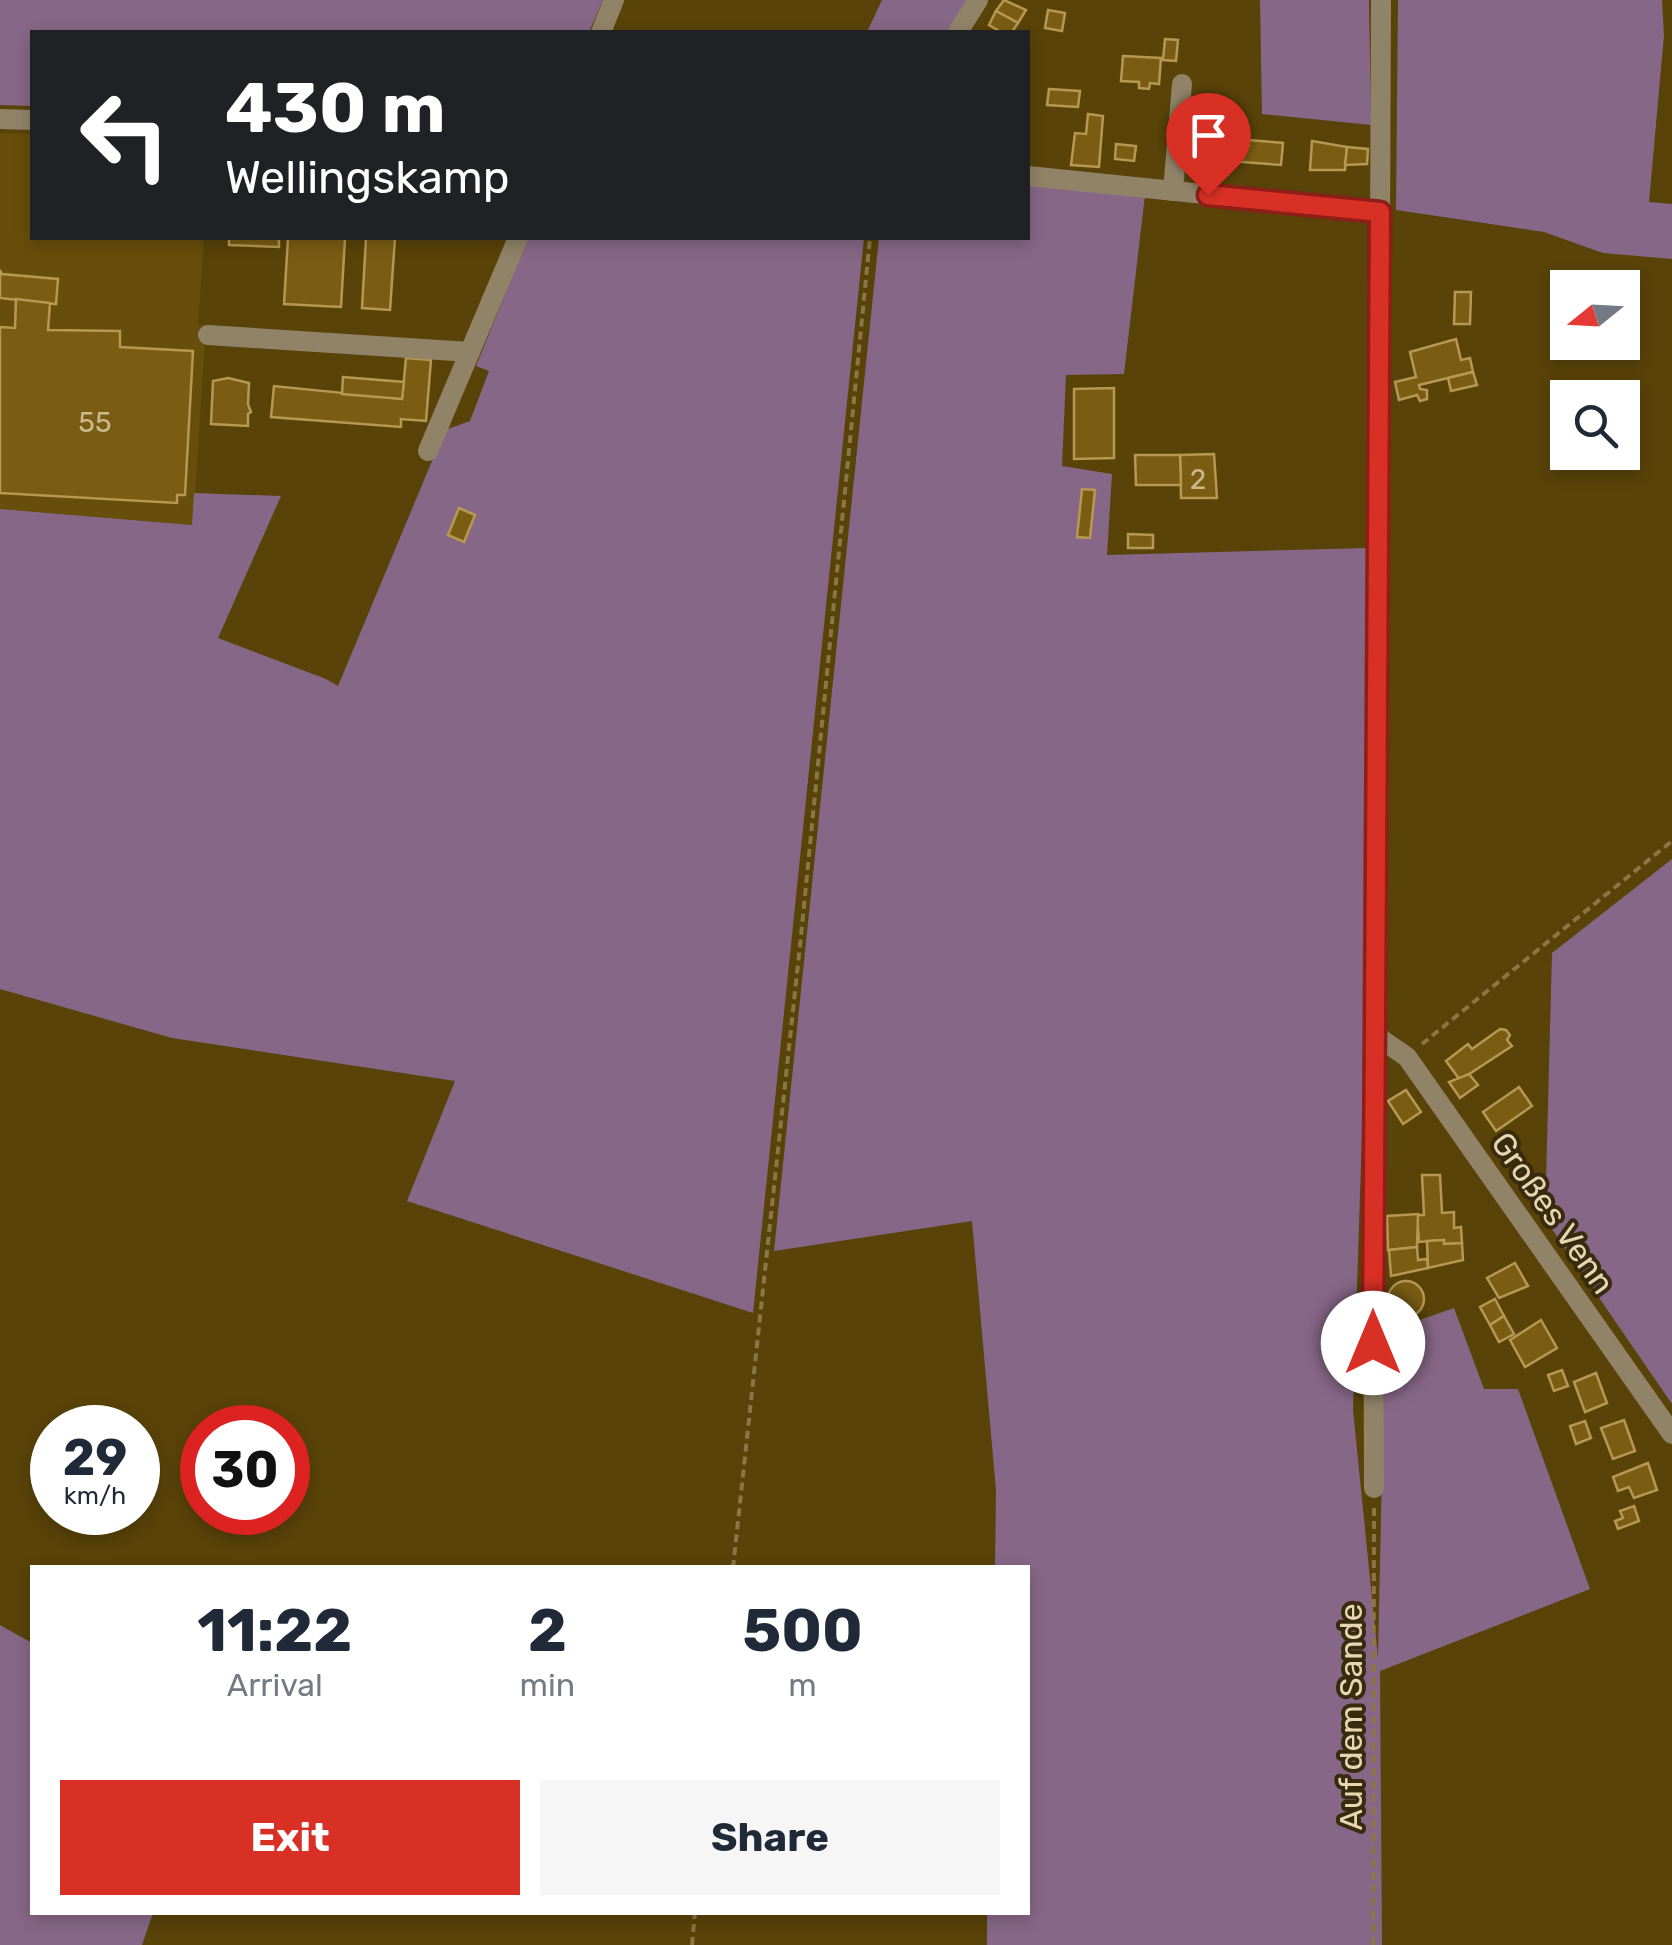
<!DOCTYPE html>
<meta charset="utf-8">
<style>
:root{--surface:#fff;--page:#f6f6f7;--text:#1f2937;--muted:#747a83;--accent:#d93025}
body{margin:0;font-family:Rubik,sans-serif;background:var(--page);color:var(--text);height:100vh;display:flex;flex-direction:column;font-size:38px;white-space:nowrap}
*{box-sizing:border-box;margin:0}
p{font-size:32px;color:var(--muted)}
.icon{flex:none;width:55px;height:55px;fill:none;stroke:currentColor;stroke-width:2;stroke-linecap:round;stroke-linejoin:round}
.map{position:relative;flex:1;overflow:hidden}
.panel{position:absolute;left:30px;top:1565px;width:1000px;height:350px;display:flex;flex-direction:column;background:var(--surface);border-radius:0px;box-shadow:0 5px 15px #0003}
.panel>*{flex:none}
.banner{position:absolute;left:30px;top:30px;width:1000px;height:210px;border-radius:0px;box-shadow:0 5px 15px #0003;background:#202124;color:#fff;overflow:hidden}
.needle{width:65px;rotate:252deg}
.tools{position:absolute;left:1550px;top:270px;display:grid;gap:20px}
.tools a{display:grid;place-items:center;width:90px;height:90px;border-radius:0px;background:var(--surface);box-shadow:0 5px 15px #0003;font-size:50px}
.speed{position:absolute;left:30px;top:1405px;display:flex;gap:20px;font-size:50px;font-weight:700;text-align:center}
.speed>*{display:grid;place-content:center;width:130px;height:130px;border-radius:50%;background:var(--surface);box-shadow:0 5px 15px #0003;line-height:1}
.speed small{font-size:25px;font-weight:400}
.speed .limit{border:15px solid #d22;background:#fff;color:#111}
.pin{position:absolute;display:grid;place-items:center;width:85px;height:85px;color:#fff;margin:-102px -42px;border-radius:50% 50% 50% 0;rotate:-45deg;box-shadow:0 0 10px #0007}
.pin .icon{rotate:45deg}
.me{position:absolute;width:110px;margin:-55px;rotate:0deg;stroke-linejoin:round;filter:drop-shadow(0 0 8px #0008)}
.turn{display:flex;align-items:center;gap:35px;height:210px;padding:0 30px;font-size:45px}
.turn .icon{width:130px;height:130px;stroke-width:2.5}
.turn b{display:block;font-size:70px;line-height:85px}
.eta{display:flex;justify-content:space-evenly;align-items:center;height:170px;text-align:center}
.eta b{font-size:60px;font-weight:700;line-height:70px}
.primary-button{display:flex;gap:20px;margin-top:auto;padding:20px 30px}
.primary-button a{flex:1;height:115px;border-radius:0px;background:var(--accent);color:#fff;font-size:40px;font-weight:700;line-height:115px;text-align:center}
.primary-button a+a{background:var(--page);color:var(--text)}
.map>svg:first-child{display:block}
</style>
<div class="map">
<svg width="1672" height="1945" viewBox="0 0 1672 1945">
<rect width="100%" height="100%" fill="#594309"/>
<!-- built -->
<path fill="#674e0b" d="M0 133 32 134V238H204L198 325H206L193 525 0 509Z"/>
<!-- green -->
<g fill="#876787">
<path d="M0 0H603L589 32H32V106L0 105Z"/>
<path d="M882 0H968L948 32H867Z"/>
<path d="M1260 0H1369L1371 125 1262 114Z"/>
<path d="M1398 0H1662L1664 35 1649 202 1672 204V259L1603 253 1544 232 1396 210Z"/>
<path d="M1028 185 1145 195 1124 374 1066 375 1062 466 1112 474 1107 555 1367 548 1368 948 1353 1410 1378 1658 1385 1332 1454 1308 1484 1389H1518L1590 1589 1380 1671 1382 1945H987V1913L1028 1912V1568L995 1567 996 1490 972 1221 774 1251 879 238H1028Z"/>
<path d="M528 238H864L753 1313 407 1201 455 1081 172 1038 0 989V509L192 525 194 493 281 496 218 638 326 679 338 686 445 430 470 421 489 371 476 366Z"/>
<path d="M1672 859V1404L1545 1219 1552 953Z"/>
<path d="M0 1625 32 1643V1912L153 1913 142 1945H0Z"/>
</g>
<!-- building -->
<g fill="#7a5d13" stroke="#b79852" stroke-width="2.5">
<path d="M1004 0 1026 10 1018 23 996 11Z"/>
<path d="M1048 10 1065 13 1062 31 1045 28Z"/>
<path d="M996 11 1018 23 1012 32H1001L989 25Z"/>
<path d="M1165 39 1178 40 1176 61 1163 60Z"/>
<path d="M1123 56 1161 58 1159 84 1150 83 1149 89 1139 88V82L1121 81Z"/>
<path d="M1049 89 1080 91 1078 107 1047 105Z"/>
<path d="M1088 114 1103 116 1099 167 1071 165 1075 133 1086 134Z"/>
<path d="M1249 140 1283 143 1281 165 1229 161 1228 175 1205 173 1207 142 1249 146Z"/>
<path d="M1312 141 1347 147 1345 170H1310Z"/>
<path d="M1116 144 1136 146 1134 161 1115 159Z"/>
<path d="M1347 147 1368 149 1367 164 1345 165Z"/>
<path d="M229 238H279V247L229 245Z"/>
<path d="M288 238H345L341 307 284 304Z"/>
<path d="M366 238H395L390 310 362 308Z"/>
<path d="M0 270 2 274 58 279 56 304 0 298Z"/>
<path d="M1455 292H1471L1470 324H1454Z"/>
<path d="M16 299 50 303 48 330 120 331V347L193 351 185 495H177V503L0 493V327L15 328Z"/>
<path d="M1456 339 1461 360 1470 358 1473 372 1419 385 1420 389 1427 390V399L1420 401 1417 395 1399 400 1395 382 1416 377 1410 352Z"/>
<path d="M406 358 431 360 426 421 401 419V427L271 417 274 386 402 399Z"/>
<path d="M1473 372 1477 385 1451 391 1448 378Z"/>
<path d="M343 377 404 382 402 399 342 394Z"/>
<path d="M228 378 249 383 248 404 251 412 248 414V426L211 424 213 381Z"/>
<path d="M1114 388V458L1074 459V389Z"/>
<path d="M1214 454 1217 498H1181L1180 455Z"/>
<path d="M1135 455H1180L1181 485H1136Z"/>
<path d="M1082 489 1095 490 1090 538 1077 537Z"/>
<path d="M459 508 475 515 464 542 448 535Z"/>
<path d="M1128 534 1153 535V548H1128Z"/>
<path d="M1500 1029 1506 1030 1510 1035 1507 1040 1512 1046 1460 1080 1446 1061 1468 1044 1472 1049Z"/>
<path d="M1469 1074 1478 1085 1460 1098 1449 1082Z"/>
<path d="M1519 1087 1532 1106 1496 1131 1483 1112Z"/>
<path d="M1406 1090 1421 1112 1403 1124 1388 1101Z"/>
<path d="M1422 1175H1440L1442 1213 1454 1212V1228L1461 1227 1462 1243 1444 1244V1240L1419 1242 1417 1215H1424Z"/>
<path d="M1418 1214 1417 1247 1388 1250 1387 1216Z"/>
<path d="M1444 1240V1244L1462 1243 1463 1260 1428 1268 1427 1241Z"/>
<path d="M1417 1247 1418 1260 1427 1259 1428 1268 1391 1276 1389 1250Z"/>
<path d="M1515 1263 1528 1286 1499 1298 1487 1278Z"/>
<circle cx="1406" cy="1299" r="18"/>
<path d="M1495 1299 1504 1316 1490 1325 1480 1307Z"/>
<path d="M1504 1316 1514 1334 1499 1342 1490 1325Z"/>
<path d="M1541 1320 1557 1348 1525 1367 1510 1340Z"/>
<path d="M1562 1370 1568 1386 1554 1391 1548 1375Z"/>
<path d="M1596 1373 1607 1403 1585 1412 1574 1382Z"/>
<path d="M1624 1420 1635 1451 1613 1459 1601 1428Z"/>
<path d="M1585 1421 1591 1438 1576 1444 1570 1426Z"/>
<path d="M1648 1463 1657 1490 1634 1498 1629 1487 1618 1491 1613 1477Z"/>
<path d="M1634 1506 1639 1521 1618 1529 1615 1521 1623 1518 1620 1511Z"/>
</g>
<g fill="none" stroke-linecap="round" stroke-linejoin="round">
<!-- path -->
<g stroke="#8b7745" stroke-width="4" stroke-dasharray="8 5" stroke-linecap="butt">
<path d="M1422 1044 1672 841"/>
<path d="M733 1568 801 936 870 238"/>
<path d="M692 1945 695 1912"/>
<path d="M1373 1945 1374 1508"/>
</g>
<!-- minor -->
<g stroke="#908368" stroke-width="20">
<path d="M601 32 614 0"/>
<path d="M958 32 978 0"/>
<path d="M0 119 32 120"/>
<path d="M1028 176 1380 212"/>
<path d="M1173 191 1182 84"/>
<path d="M208 335 470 352"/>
<path d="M428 451 518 238"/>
<path d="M1375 1035 1407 1057 1672 1434"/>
<path d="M1374 1488 1373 1162 1377 932 1381 0"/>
</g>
</g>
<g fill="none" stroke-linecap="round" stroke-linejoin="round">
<!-- route casing -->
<g stroke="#8d1f18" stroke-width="25">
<path id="route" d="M1208 195 1380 212 1373 1343"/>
</g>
<!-- route -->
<use href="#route" stroke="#d93025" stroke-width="18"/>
</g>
<g text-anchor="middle" stroke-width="8" stroke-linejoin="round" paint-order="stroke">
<!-- number labels -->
<g font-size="28" fill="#cbb88c">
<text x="95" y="432">55</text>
<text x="1198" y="489">2</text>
</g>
<!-- street labels -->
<g font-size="32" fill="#e6d6b4" stroke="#382b0e">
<text transform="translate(1553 1213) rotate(55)" y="11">Großes Venn</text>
<text transform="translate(1351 1717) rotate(-90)" y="11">Auf dem Sande</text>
</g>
</g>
</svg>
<div class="tools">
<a><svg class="needle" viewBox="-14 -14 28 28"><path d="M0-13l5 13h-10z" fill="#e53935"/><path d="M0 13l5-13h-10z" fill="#747a83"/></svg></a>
<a><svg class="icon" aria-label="search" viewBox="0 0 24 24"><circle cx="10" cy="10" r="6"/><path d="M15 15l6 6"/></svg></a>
</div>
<div class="speed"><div>29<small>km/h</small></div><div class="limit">30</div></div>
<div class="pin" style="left:1208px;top:195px;background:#d93025"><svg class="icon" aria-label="arrive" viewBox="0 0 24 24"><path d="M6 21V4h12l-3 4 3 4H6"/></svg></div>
<svg class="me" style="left:1373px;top:1343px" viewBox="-20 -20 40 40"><circle r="19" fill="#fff"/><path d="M0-13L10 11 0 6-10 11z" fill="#d93025"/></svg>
<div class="banner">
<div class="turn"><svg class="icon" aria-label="left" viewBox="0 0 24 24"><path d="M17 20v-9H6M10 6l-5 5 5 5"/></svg><div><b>430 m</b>Wellingskamp</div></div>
</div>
<section class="panel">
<div class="eta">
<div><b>11:22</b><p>Arrival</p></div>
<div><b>2</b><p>min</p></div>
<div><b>500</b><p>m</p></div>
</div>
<div class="primary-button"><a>Exit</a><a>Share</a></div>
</section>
</div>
